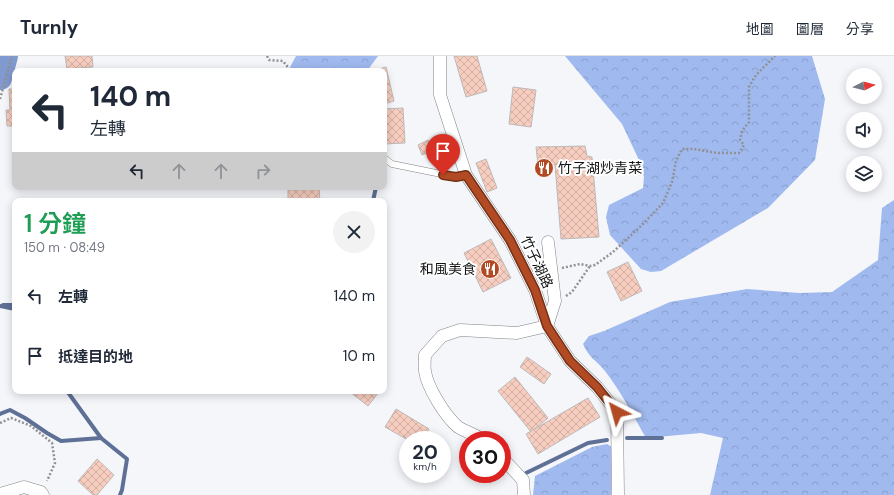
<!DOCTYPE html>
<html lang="zh-TW">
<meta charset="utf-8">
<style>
:root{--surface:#fff;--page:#f2f2f3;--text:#1f2937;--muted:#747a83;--line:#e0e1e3}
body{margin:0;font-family:"DM Sans","Noto Sans TC",sans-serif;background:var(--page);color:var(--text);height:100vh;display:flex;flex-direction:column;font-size:15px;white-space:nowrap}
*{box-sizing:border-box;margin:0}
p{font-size:13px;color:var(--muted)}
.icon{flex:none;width:22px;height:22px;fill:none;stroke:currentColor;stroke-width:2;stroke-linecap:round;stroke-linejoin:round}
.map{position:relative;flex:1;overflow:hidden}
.panel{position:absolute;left:12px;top:142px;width:375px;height:196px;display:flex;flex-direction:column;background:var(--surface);border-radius:8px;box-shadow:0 2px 10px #0003}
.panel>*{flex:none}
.hud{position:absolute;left:12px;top:12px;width:375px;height:122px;border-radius:8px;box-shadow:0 2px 10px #0003;background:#fff;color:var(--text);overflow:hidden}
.needle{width:26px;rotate:84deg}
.tools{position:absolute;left:846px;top:12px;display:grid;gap:8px}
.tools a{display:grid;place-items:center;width:36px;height:36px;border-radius:50%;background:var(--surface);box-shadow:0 2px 10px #0003;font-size:20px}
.speed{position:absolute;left:399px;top:375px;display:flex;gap:8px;font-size:20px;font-weight:700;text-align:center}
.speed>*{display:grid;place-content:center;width:52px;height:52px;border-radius:50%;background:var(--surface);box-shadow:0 2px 10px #0003;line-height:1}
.speed small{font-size:10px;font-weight:400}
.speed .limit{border:6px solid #d22;background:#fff;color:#111}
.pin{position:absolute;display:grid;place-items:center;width:34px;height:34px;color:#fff;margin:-41px -17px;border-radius:50% 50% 50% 0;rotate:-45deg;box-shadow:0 0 4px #0007}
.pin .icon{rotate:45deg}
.me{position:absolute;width:44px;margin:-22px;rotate:321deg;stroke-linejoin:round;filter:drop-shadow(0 0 3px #0008)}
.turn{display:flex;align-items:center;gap:14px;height:84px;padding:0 12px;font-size:18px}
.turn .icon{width:52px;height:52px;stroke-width:2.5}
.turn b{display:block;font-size:28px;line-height:34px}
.lanes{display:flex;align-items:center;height:38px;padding:0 12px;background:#0003;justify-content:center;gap:20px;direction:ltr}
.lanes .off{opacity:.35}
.round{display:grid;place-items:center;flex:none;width:42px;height:42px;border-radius:21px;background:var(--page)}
.head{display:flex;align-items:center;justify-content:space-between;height:68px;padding:0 12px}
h1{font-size:24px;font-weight:600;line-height:30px;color:#1e9e55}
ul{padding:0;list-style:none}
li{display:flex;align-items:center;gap:12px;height:60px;padding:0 12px}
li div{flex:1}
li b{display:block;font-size:15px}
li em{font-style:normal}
header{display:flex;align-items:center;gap:24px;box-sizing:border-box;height:56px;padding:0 20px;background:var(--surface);border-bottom:1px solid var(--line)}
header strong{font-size:19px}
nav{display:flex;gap:22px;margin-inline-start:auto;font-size:14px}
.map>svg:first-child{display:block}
</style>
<header>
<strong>Turnly</strong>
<nav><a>地圖</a><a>圖層</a><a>分享</a></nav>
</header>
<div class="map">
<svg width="894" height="439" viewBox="0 0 894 439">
<defs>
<pattern id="forest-crowns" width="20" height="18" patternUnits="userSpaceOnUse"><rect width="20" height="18" fill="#a0baf0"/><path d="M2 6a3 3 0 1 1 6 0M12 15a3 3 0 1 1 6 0" fill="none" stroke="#899fcd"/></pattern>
<pattern id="building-cross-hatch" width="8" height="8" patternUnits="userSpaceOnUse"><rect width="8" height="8" fill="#f6cdbf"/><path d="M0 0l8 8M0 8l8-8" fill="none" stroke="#d2afa3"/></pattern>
</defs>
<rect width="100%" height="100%" fill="#f4f6fa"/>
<!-- forest -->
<g fill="url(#forest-crowns)">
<path d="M296 0H378L367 15H288Z"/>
<path d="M565 0H812L825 43 815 104 768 152 661 215 651 216 641 213 610 179 606 161 609 149 643 132 644 121 638 102 622 68Z"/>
<path d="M894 144V439H710L723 382 701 377 646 382C633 359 621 336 605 315 596 304 589 302 583 288L589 280 604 275 670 246 747 233 800 237 832 236 878 204 882 152Z"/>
<path d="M607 388 612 391 611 439H533L535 420 592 391Z"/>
</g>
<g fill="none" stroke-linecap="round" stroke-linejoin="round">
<!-- stream -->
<g stroke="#5e7096" stroke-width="4">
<path d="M373 145 376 131"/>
<path d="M3 249H15"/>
<path d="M0 250 15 253"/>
<path d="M67 335 101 382 127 403 122 434 120 439"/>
<path d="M0 358 10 354 25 362 47 377 61 385 101 382"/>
<path d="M627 382H662"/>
<path d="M526 417 588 387 607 384"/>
</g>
<!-- river -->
<path stroke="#8099ce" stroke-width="24" d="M0 22 6 0"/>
</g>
<!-- building -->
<g fill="url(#building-cross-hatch)" stroke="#beb9b8">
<path d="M65 0H92L93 11 67 13Z"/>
<path d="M454 0H477L487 35 466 41Z"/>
<path d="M386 11 394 45 384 48V15H371Z"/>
<path d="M513 31 536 34 531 71 509 68Z"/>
<path d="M9 33H15V70H7L6 54H10Z"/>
<path d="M403 52 405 87 384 88V53Z"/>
<path d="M428 84 432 95 422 99 418 89Z"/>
<path d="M585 90 587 100 592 101 599 181 561 183 555 109H538L536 91Z"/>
<path d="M486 103 497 132 487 136 476 107Z"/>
<path d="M319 133 320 145H288V134Z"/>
<path d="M491 183 511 222 483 236 464 197Z"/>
<path d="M628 206 642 235 621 245 607 216Z"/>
<path d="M527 301 551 318 544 328 520 311Z"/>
<path d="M515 321 548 362 531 376 498 335Z"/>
<path d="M349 335H376L378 337 368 350Z"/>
<path d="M588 342 600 361 538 398 526 378Z"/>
<path d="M396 353 429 373 423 384H408L385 371Z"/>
<path d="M97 403 114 419 97 439H93L78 425Z"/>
</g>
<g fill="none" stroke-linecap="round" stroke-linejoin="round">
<!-- lane casing -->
<g stroke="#828487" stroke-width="7">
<path id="lane" d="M384 102 392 108 456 121 466 119"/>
</g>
<!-- street casing -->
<g stroke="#828487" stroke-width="13">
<g id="street">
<path d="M440 0V39L466 119 510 184 535 234 547 270 570 305 597 331 617 356 618 439"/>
<path d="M547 270 555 245 548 186"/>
<path d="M483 384C475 378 466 376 458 371 445 360 427 331 425 315 424 310 425 304 425 299L442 280 460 274 517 277 547 270"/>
<path d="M502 402 523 424 524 439"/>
<path d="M0 438 24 431 41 436 43 439"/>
</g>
</g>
<!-- path -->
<g stroke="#909194" stroke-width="2.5" stroke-dasharray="2 2" stroke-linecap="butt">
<path d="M267 0 269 4 283 5 291 15"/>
<path d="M0 43 12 0"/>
<path d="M562 212 580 208 590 210 595 209 613 196 642 169 663 147 672 126 676 105 682 93H694L717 97H739L744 89 740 84 742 75 749 66V31L756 19 775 0"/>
<path d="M566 240 572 236 590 210"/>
<path d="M0 367 11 362 31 370 52 387 55 407 47 425"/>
</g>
<!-- lane -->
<use href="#lane" stroke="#fff" stroke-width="6"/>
<!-- street -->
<use href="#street" stroke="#fff" stroke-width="12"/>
</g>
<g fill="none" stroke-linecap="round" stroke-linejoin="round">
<!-- route casing -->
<g stroke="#743117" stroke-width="10">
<path id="route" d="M443 119 456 121 466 119 510 184 535 234 547 270 570 305 597 331 617 356"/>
</g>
<!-- route -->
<use href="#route" stroke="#b24b24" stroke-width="7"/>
</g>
<!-- icons -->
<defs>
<g id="restaurant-disc" transform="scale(1)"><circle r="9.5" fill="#b24b24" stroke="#fff"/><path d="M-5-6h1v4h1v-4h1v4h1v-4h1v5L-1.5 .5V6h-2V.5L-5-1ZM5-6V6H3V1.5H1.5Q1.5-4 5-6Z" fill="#fff"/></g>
</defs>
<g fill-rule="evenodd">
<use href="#restaurant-disc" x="544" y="112"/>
<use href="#restaurant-disc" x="490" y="213"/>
</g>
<g text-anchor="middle" stroke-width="4" stroke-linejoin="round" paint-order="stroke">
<!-- poi labels -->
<g font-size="14" fill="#101112" stroke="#fff" text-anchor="start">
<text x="558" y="117">竹子湖炒青菜</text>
<text x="476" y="218" text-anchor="end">和風美食</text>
</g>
<!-- street labels -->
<g font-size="14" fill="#101112" stroke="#fff">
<text transform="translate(537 206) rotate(65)" y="5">竹子湖路</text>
</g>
</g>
</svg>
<div class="tools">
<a><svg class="needle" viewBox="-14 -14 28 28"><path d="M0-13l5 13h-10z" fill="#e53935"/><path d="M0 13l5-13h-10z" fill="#747a83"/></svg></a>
<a><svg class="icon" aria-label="sound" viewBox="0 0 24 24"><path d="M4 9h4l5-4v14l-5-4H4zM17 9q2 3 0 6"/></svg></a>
<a><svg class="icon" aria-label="layers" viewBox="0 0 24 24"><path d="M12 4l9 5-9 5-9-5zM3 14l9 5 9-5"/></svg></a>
</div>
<div class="speed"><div>20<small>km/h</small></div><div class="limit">30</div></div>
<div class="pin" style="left:443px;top:119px;background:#d93025"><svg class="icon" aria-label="arrive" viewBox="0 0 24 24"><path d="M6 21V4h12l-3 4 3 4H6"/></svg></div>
<svg class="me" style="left:617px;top:356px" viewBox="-20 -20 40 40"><path d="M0-17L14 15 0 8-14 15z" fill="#b24b24" stroke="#fff" stroke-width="4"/></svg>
<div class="hud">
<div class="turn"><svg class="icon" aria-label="left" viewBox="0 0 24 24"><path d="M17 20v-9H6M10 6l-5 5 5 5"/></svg><div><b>140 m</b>左轉</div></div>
<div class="lanes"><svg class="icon" aria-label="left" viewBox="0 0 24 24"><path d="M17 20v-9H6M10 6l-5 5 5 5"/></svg><svg class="icon off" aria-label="ahead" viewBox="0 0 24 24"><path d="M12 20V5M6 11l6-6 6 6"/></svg><svg class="icon off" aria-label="ahead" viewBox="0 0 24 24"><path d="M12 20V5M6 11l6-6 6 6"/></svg><svg class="icon off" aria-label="right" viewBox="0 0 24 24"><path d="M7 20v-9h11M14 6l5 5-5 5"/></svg></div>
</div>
<section class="panel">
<div class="head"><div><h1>1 分鐘</h1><p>150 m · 08:49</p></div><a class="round"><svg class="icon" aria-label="close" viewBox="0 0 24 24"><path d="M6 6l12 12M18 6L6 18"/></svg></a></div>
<ul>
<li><svg class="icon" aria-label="left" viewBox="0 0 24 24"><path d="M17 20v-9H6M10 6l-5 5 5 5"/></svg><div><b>左轉</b></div><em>140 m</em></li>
<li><svg class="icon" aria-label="arrive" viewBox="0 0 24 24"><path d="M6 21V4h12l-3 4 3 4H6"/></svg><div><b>抵達目的地</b></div><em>10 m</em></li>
</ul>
</section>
</div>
